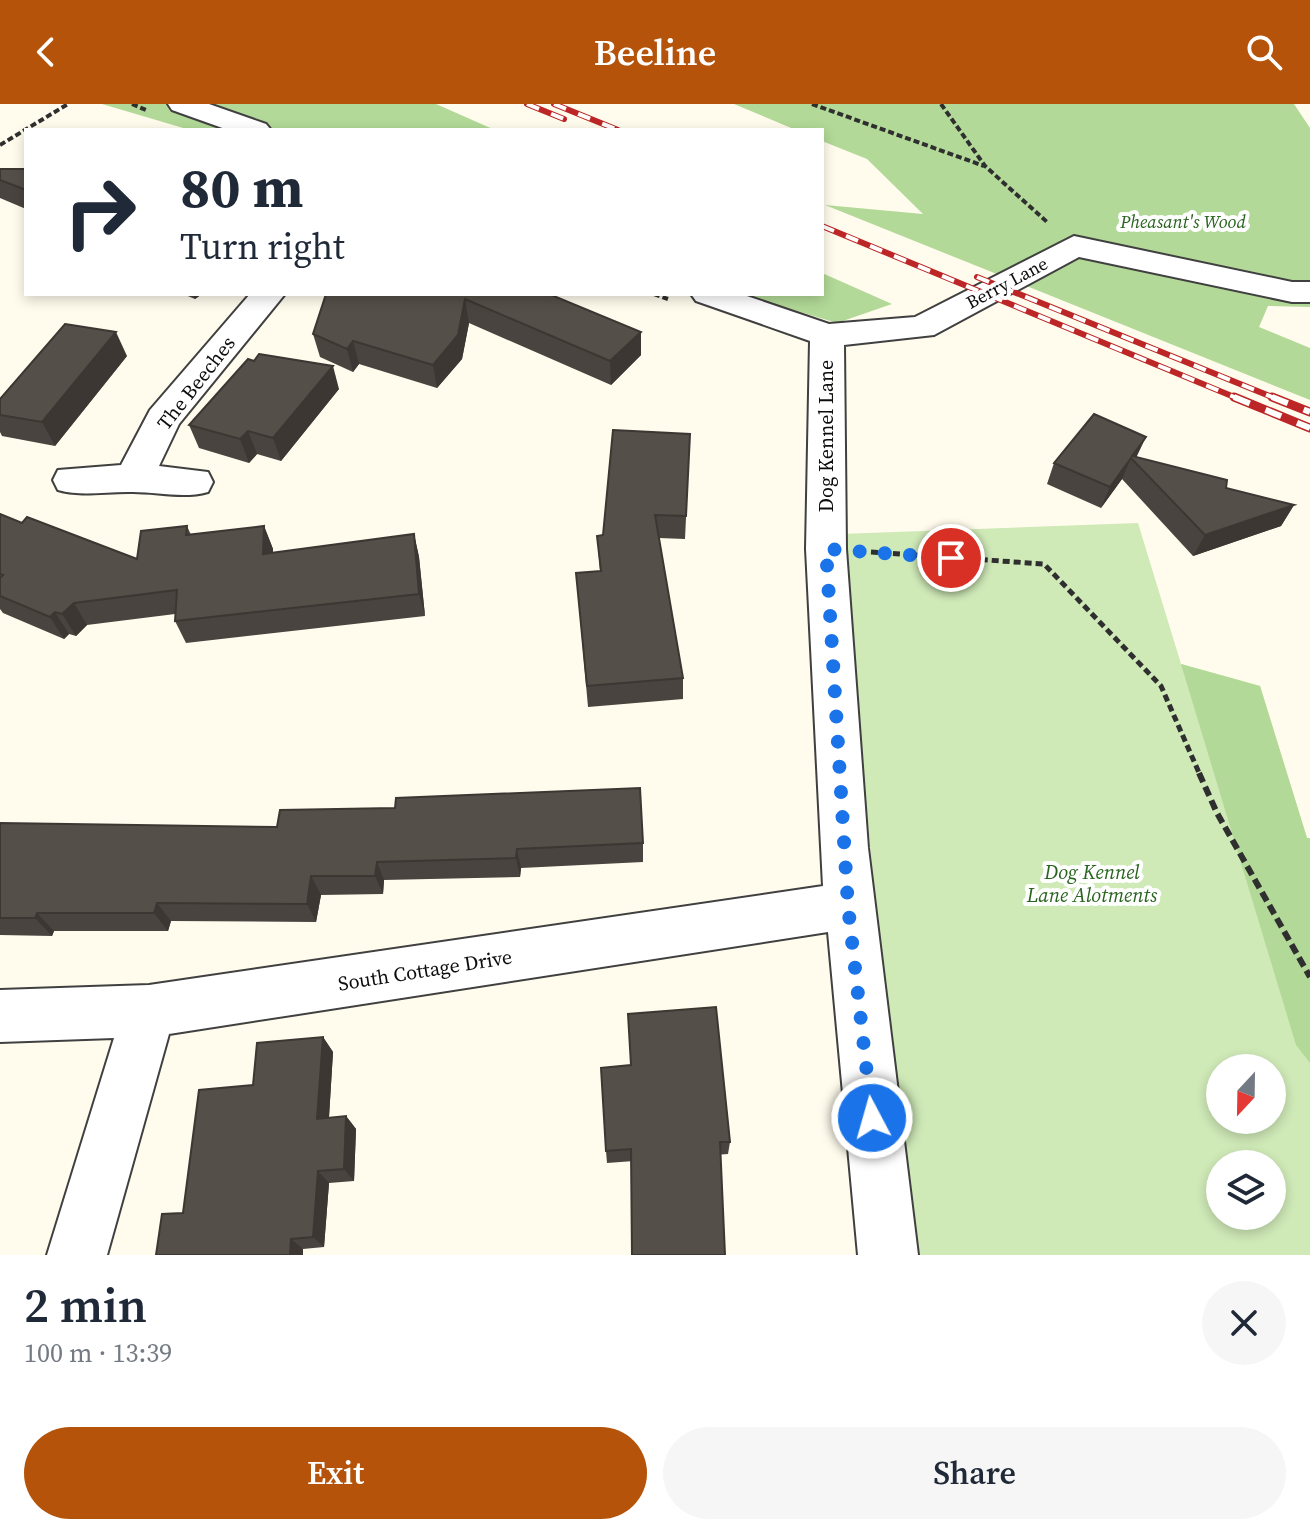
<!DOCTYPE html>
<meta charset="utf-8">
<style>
:root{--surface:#fff;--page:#f6f6f7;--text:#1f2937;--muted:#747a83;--accent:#b45309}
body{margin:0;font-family:"Source Serif 4",serif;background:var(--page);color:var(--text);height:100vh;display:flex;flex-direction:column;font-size:30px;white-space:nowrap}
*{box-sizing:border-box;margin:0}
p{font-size:26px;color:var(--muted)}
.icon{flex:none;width:44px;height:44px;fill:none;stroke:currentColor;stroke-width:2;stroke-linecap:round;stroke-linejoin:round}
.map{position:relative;height:1151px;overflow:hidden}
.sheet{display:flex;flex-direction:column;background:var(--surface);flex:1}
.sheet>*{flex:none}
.guide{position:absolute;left:24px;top:24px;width:800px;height:168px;border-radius:0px;box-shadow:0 4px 12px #0003;background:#fff;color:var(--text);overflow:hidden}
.needle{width:52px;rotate:202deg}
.fabs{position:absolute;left:1206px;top:950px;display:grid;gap:16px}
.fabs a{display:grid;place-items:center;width:80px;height:80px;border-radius:50%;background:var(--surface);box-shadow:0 4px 12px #0003;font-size:40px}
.pin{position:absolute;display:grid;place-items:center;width:68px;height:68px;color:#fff;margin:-34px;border:4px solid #fff;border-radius:50%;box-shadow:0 2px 8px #0007}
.me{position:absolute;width:88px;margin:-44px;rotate:354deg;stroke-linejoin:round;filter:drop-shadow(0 0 6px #0008)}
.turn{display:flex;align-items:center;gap:28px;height:168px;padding:0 24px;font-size:36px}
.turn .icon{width:104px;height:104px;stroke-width:2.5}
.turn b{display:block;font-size:56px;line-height:68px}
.round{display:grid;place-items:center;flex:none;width:84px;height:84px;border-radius:42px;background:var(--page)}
.overview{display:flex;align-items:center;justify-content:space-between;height:136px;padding:0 24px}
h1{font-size:48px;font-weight:600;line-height:60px}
.cta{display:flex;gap:16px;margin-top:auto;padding:16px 24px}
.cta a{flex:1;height:92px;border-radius:48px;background:var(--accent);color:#fff;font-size:32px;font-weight:600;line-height:92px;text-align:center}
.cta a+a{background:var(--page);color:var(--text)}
header{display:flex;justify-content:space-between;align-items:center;height:104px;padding:0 24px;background:var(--accent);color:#fff;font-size:36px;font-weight:600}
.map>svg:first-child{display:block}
</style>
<header><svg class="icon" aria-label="back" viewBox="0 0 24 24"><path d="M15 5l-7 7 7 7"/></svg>Beeline<svg class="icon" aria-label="search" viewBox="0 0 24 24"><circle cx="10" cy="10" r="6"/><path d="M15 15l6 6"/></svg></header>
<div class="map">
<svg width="1310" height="1151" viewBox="0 0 1310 1151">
<rect width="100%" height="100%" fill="#fffced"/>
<!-- green -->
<path fill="#cfe9b7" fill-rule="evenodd" d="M1138 419 1181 560 1260 582 1307 734H1310V1151H914L893 980 840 430ZM1220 964H1272V1016H1220ZM1220 1060H1272V1112H1220Z"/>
<!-- forest -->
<g fill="#b2d997">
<path d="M102 0H436L495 26H190Z"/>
<path d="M734 0H1294L1310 24V203L1268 202 1259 223 1310 244V296L825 101 923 110 867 55 822 37V26H796Z"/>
<path d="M822 169 892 200 837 219 740 190H822Z"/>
<path d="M1181 560 1260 582 1307 734H1310V959L1296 941Z"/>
</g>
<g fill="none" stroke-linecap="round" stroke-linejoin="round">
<!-- minor casing -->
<g stroke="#404040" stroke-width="4">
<g id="minor">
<path d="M168 0H209L266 20 271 26H228L172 6Z"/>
<path d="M1074 132 1292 178H1310V198H1292L1079 153 934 231 844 241 846 445 868 744 918 1151H858L828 828 169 930 107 1151H47L114 934 0 938V886L149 881 823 782 806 445 810 237 696 197 691 190H741L829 220 915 213Z"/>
<path d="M250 190H285L179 320 159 362 208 368 213 378 208 388C183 395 158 388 133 388 108 387 83 393 58 386L53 376 58 366 121 361 150 306Z"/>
</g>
</g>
<!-- path-far2 -->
<g stroke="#2f2f2f" stroke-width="4" stroke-dasharray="6 3" stroke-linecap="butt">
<path d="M132 0 146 6"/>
<path d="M812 0 984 62"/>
<path d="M941 0 985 62 1047 118"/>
<path d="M0 41 68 0"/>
<path d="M654 190 668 195"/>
</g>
<!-- path-far1 -->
<path stroke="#2f2f2f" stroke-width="5" stroke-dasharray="7 4" stroke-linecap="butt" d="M871 448 1044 460 1161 582 1200 671"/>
<!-- path -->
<path stroke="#2f2f2f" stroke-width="6" stroke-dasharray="10 5" stroke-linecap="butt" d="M1199 669 1217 709 1310 873"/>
<!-- minor -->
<use href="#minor" fill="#fff" fill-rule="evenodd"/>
<!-- rail-far1 casing -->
<g stroke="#bc2626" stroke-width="6">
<g id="rail-far1">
<path d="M527 0 564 15"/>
<path d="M554 0 618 26"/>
<path d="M822 122 1239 295"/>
<path d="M977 173 1277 295"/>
</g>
</g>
<!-- rail casing -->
<g stroke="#bc2626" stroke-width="9">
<g id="rail">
<path d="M1234 293 1310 324"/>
<path d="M1272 293 1310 308"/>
</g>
</g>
<!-- rail-far1 -->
<use href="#rail-far1" stroke="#fff" stroke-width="4" stroke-dasharray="13" stroke-linecap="butt"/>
<!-- rail -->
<use href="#rail" stroke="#fff" stroke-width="6" stroke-dasharray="17" stroke-linecap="butt"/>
</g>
<!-- wall -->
<g fill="#49443f">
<path d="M0 65H26V105L0 94Z"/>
<path d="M183 190H202L195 195Z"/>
<path d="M326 190H549L641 228V251L611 281 469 219 462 255 437 284 359 260 353 268 320 253 313 230Z"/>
<path d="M127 252 55 342 2 332 0 328V295Z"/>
<path d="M254 257 339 285 281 357 257 350 249 359 199 344 189 321Z"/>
<path d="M690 330 685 435 659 434 683 574V595L588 603 576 469 600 467 597 432 603 431Z"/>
<path d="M1137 353 1226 384 1294 401 1281 422 1193 452 1122 375 1101 404 1047 380 1054 359Z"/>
<path d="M0 410 22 419 137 455 187 422 191 431 264 422 273 445V449L414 430 419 453 425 512 186 539 175 517V510L87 521 76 532 69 530 64 535 3 509 0 505Z"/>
<path d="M0 719 643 739V758L521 764 520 773 384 776 383 790 321 791 316 818 171 817 168 827H54L52 832 0 831Z"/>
<path d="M323 933 333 948 329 1014 346 1012 356 1025 354 1077 329 1079 324 1143 303 1145 183 1109 253 981Z"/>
<path d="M730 1038 728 1050 607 1059 606 1047Z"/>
</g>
<!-- shaded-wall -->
<g fill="#3c3733">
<path d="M193 190H202L195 195Z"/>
<path d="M465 195 469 219 462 255 437 284 433 261Z"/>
<path d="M116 228 127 252 55 342 42 318Z"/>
<path d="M641 228V251L611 281 610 257Z"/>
<path d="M353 237 359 260 353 268 347 245Z"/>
<path d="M333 262 339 285 281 357 273 334Z"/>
<path d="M248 327 257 350 249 359 240 335Z"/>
<path d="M1146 333 1136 354H1131Z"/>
<path d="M1131 354 1122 375 1101 404 1110 383Z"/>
<path d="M1294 401 1281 422 1193 452 1205 431Z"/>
<path d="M264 422 273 445 272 473 263 450Z"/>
<path d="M414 430 419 453 425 512 419 490Z"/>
<path d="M74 499 87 521 76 532 62 510Z"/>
<path d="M55 508 69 530 64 535 50 513Z"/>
<path d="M517 745 521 764 520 773 516 754Z"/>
<path d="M377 758 384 776 383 790 375 772Z"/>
<path d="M311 772 321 791 316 818 307 800Z"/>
<path d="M157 799 171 817 168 827 154 809Z"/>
<path d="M37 809 54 827 52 832 35 814Z"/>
<path d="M323 933 333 948 328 1028 317 1015Z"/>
<path d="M346 1012 356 1025 354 1077 344 1065Z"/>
<path d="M318 1067 329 1079 324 1143 313 1133Z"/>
<path d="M291 1135 303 1145V1151H290Z"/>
</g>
<!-- building -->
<g fill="#554f49" stroke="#3c3733" stroke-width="2">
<path d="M0 65H26V86L0 76Z"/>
<path d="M326 190H549L641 228 610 257 465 195 458 231 433 261 353 237 347 245 313 230Z"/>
<path d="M65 220 116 228 42 318 0 311V295Z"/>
<path d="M259 250 333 262 273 334 248 327 240 335 189 321 248 255 254 257Z"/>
<path d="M1094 310 1146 333 1132 352 1227 376 1226 384 1294 401 1205 431 1131 354 1110 383 1054 359Z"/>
<path d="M613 326 690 330 686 412 655 411 683 574 587 582 576 469 601 467 597 432 603 431Z"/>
<path d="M0 410 22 419 27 413 137 455 141 427 187 422 186 431 264 422 263 450 414 430 419 490 175 517 177 486 74 499 62 510 55 508 50 513 0 492V474L3 471 0 470Z"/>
<path d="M640 684 643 739 517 745 516 754 377 758 375 772H311L307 800 157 799 154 809H37L35 814H0V719L277 723 280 706 395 704 396 694Z"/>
<path d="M716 903 730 1038H720L725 1151H632L631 1045 606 1047 601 964 631 961 628 910Z"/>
<path d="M323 933 317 1015 346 1012 344 1065 318 1067 313 1133 291 1135 290 1151H156L162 1110 183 1109 199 986 253 981 257 939Z"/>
</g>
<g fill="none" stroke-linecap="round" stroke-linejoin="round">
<!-- route -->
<path stroke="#1a73e8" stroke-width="14" stroke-dasharray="0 25.2" d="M872 1014 848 802 826 445 951 454"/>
</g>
<g text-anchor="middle" stroke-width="8" stroke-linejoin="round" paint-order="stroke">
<!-- far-park labels -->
<g font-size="18" font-style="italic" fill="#29641e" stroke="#fff">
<text x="1183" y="124">Pheasant's Wood</text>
</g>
<!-- far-street labels -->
<g font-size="18" fill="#0d0d0d" stroke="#fff">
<text transform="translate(1007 179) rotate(-28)" y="6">Berry Lane</text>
</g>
<!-- street labels -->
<g font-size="20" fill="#0d0d0d" stroke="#fff">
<text transform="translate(196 279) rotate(-52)" y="7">The Beeches</text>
<text transform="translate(826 332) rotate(-90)" y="7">Dog Kennel Lane</text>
<text transform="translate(425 866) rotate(-9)" y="7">South Cottage Drive</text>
</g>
<!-- park labels -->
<g font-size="20" font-style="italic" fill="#29641e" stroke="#fff">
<text x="1092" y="775">Dog Kennel<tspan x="1092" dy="23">Lane Alotments</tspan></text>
</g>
</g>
</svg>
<div class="fabs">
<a><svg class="needle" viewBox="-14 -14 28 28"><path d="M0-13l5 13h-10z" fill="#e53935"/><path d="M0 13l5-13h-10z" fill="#747a83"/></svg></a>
<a><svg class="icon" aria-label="layers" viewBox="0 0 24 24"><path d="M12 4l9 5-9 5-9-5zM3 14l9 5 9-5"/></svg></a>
</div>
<div class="pin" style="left:951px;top:454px;background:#d93025"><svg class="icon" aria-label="arrive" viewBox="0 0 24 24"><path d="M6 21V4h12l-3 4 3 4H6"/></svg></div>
<svg class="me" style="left:872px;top:1014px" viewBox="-20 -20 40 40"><circle r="17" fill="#1a73e8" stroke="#fff" stroke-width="3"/><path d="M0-11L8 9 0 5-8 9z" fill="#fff"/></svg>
<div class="guide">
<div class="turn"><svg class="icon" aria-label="right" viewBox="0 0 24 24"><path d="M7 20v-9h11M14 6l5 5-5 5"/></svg><div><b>80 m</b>Turn right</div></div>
</div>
</div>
<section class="sheet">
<div class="overview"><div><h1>2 min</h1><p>100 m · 13:39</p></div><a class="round"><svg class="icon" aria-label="close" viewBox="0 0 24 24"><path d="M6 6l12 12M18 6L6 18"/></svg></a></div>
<div class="cta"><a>Exit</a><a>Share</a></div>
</section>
